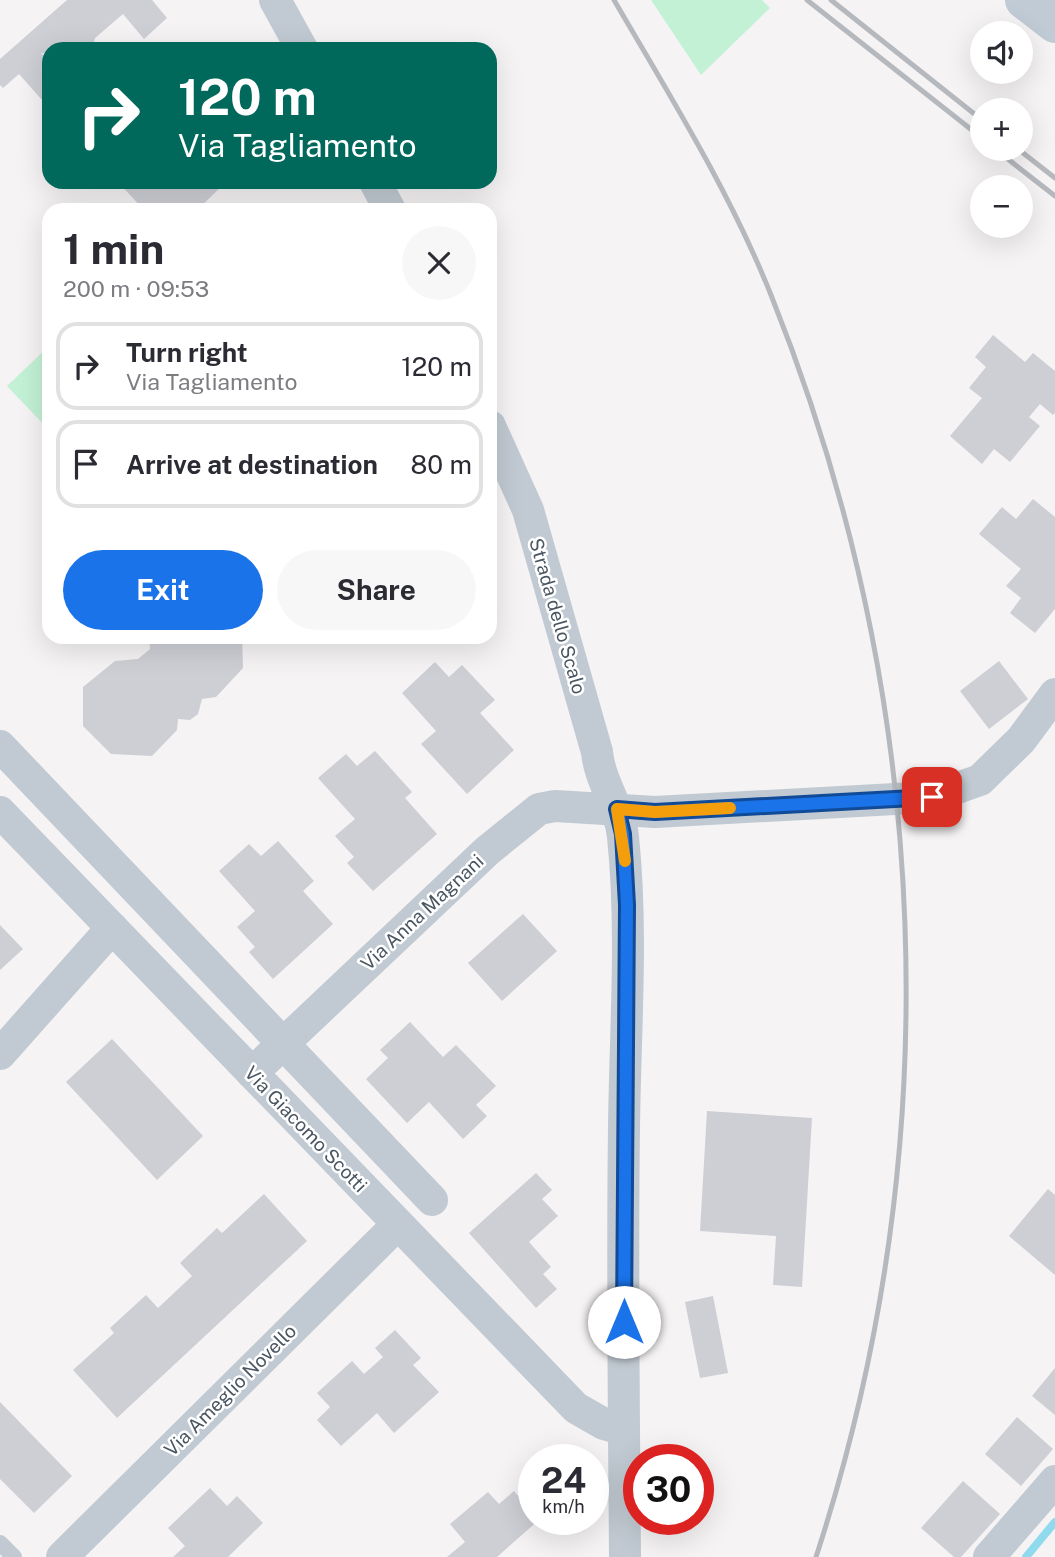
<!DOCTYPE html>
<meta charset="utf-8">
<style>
:root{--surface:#fff;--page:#f7f7f7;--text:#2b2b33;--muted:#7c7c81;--line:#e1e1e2;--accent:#1a73e8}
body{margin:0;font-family:"Public Sans",sans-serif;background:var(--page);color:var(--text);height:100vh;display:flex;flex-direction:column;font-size:26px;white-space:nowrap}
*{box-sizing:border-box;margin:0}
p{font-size:23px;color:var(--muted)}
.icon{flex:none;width:38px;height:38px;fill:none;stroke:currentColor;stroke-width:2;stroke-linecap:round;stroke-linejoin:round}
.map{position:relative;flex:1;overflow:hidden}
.panel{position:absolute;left:42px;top:203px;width:455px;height:441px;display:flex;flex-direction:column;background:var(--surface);border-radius:21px;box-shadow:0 7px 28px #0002}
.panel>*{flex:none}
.top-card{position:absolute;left:42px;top:42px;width:455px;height:147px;border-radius:21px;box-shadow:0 7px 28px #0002;background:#00695c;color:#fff;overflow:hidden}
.buttons{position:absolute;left:970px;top:21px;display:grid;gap:14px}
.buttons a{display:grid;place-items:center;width:63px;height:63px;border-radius:50%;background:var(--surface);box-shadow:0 7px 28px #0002;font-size:35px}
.speed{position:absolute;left:518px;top:1444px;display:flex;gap:14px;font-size:35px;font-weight:700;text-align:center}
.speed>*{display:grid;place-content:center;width:91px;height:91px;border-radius:50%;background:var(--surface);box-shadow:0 7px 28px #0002;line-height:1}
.speed small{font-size:18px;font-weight:400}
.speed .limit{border:10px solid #d22;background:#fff;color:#111}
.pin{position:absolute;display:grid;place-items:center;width:60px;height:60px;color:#fff;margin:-30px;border-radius:14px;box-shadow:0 4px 10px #0006}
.me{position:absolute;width:77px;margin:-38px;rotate:0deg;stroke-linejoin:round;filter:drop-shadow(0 0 5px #0008)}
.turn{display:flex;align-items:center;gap:24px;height:147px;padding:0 21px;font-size:32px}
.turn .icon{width:91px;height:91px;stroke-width:2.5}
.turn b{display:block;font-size:49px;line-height:60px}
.round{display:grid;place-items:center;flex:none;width:74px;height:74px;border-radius:37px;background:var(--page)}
.summary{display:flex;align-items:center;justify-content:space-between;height:119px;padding:0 21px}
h1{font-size:42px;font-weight:700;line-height:52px}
.cta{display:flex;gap:14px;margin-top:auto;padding:14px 21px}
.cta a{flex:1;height:80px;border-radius:42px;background:var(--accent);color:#fff;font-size:28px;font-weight:700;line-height:80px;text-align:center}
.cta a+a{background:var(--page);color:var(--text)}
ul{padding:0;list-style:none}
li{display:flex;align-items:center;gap:21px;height:88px;margin:0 14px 10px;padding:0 7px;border:4px solid var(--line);border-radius:21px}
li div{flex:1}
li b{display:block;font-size:26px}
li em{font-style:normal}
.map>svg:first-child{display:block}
</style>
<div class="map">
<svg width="1055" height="1557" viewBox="0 0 1055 1557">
<rect width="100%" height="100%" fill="#f5f3f3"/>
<!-- green -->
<g fill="#c3f1d5">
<path d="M651 0H762L770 8 701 75Z"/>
<path d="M49 346V430L7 386Z"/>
</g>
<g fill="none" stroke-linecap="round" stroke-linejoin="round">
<!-- stream -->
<path stroke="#90daee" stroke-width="8" d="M1026 1557 1055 1522"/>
</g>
<!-- building -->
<g fill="#cdcfd5">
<path d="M67 0H152L167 18 144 39 123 14 95 38 92 49H49V54L41 53 49 62V108L19 74 3 88 0 85V59Z"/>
<path d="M118 182H220L223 185 197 210H144Z"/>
<path d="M993 335 1025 362 1033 353 1055 371V413L1053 415 1040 404 1029 417 1040 426 1010 462 994 449 982 464 950 436 982 398 969 388 986 367 975 357Z"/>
<path d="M1033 499 1055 517V609L1035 633 1010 613 1021 598 1006 586 1021 569 979 534 1002 507 1016 519Z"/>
<path d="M149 637H242L243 668 216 697 202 699 198 714 190 720 178 719 177 730 152 756 111 754 83 726V687L115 661 138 659 150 649Z"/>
<path d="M999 661 1028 699 989 729 960 691Z"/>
<path d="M435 662 449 677 462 665 495 700 480 713 514 750 467 794 421 744 436 731 402 693Z"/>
<path d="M375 751 412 792 405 798 437 834 373 891 347 863 354 857 335 836 355 819 318 778 346 754 357 766Z"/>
<path d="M278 841 314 881 303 891 333 924 273 979 249 952 255 947 237 927 255 911 219 871 249 844 261 856Z"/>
<path d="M523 914 557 951 502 1001 468 963Z"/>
<path d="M0 925 23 949 0 970Z"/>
<path d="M410 1022 443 1057 456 1045 496 1086 476 1105 487 1116 463 1139 429 1102 407 1123 366 1079 388 1058 380 1050Z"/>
<path d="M112 1039 203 1136 157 1180 66 1082Z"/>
<path d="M707 1111 812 1118 802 1287 773 1285 776 1236 700 1231Z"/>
<path d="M536 1173 552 1190 542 1199 558 1216 529 1242 551 1267 543 1274 557 1289 536 1308 469 1233Z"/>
<path d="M1048 1189 1055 1195V1275L1009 1236Z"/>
<path d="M264 1194 307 1241 117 1418 73 1370 114 1333 110 1328 146 1295 158 1308 192 1276 180 1263 217 1228 222 1233Z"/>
<path d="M713 1296 728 1373 700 1378 685 1302Z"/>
<path d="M395 1330 421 1358 413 1365 439 1392 394 1433 377 1413 341 1446 317 1420 330 1407 317 1393 352 1361 364 1374 383 1357 375 1348Z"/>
<path d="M1055 1368V1415L1032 1396Z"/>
<path d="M0 1402 72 1476 34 1513 0 1479Z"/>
<path d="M1017 1417 1053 1449 1021 1486 985 1454Z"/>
<path d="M963 1481 1000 1514 961 1557H954L921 1528Z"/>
<path d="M210 1488 227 1506 237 1496 263 1523 228 1557H173L185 1546 168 1528Z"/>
<path d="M514 1491 534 1514V1519H540L497 1557H447L465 1542 450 1524 488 1492 499 1504Z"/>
</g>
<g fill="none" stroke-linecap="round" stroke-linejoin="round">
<!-- lane -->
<path stroke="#c1cad2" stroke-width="16" d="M0 1543 14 1557"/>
<!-- street -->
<g stroke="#c1cad2" stroke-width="32">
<path d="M275 0 302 49"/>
<path d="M375 182 390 210"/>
<path d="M490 426 528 510 597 752C600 783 620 806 623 837 633 933 625 1032 624 1128 622 1271 624 1414 625 1557"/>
<path d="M0 746 432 1200"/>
<path d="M0 812 576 1408 604 1424 624 1430"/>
<path d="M0 1054 112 928"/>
<path d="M252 1073 487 851 539 809 555 806 655 812 932 797 980 780 1021 740 1055 694"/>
<path d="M62 1557 398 1224"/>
<path d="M989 1557 1055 1481"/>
</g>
<!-- secondary -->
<path stroke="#c1cbd6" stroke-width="38" d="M1024 0 1055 24"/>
<!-- rail -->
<g stroke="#b5b8bd" stroke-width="5">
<path d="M614 0C670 96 730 192 771 295 933 699 951 1143 816 1557"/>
<path d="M807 0 982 138"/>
<path d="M831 0 982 120"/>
<path d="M995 149 1055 196"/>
<path d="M1018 149 1055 178"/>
</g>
</g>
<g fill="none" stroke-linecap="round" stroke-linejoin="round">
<!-- route casing -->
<g stroke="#114b97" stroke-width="18">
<path id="route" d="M624 1322 627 905 623 834 617 809 655 812 932 797"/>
</g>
<!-- route -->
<use href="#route" stroke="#1a73e8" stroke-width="12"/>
<!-- slow -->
<path stroke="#f59e0b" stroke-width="12" d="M625 861 617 809 655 812 730 808"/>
</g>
<g text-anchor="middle" stroke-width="5" stroke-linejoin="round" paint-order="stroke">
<!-- street labels -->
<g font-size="19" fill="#4a5661" stroke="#fff">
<text transform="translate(558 616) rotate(74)" y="7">Strada dello Scalo</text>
<text transform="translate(422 912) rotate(-43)" y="7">Via Anna Magnani</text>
<text transform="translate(306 1129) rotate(46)" y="7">Via Giacomo Scotti</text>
<text transform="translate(230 1390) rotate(-45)" y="7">Via Ameglio Novello</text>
</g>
</g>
</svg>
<div class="buttons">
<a><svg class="icon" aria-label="sound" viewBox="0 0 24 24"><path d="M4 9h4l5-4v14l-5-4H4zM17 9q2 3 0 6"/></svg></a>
<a>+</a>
<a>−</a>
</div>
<div class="speed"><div>24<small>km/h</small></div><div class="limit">30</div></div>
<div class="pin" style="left:932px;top:797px;background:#d93025"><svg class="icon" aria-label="arrive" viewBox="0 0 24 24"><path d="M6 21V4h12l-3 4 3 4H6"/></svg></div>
<svg class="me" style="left:624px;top:1322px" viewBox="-20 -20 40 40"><circle r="19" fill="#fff"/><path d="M0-13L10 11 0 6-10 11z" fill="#1a73e8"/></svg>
<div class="top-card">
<div class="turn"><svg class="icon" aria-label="right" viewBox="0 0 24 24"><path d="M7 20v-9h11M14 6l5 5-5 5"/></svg><div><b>120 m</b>Via Tagliamento</div></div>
</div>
<section class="panel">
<div class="summary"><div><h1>1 min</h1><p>200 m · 09:53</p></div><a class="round"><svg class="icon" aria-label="close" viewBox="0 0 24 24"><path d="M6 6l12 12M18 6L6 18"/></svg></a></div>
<ul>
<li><svg class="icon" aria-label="right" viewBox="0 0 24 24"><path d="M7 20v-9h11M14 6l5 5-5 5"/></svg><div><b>Turn right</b><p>Via Tagliamento</p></div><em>120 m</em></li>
<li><svg class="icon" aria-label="arrive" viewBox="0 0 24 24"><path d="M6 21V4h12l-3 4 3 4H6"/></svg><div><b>Arrive at destination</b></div><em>80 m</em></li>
</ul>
<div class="cta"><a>Exit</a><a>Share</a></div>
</section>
</div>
